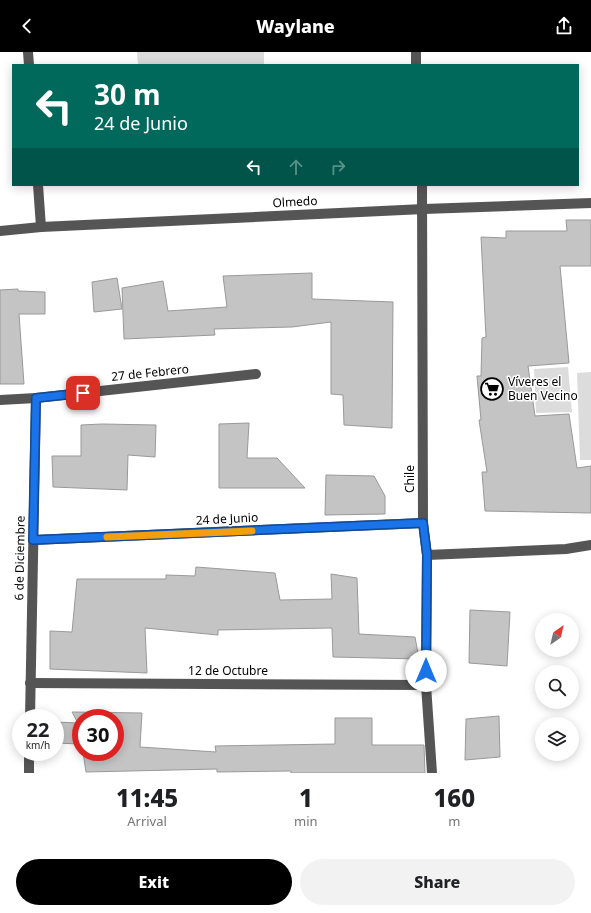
<!DOCTYPE html>
<meta charset="utf-8">
<style>
:root{--surface:#fff;--page:#f2f2f2;--text:#202124;--muted:#757577;--accent:#000}
body{margin:0;font-family:"Noto Sans",sans-serif;background:var(--page);color:var(--text);height:100vh;display:flex;flex-direction:column;font-size:15px;white-space:nowrap}
*{box-sizing:border-box;margin:0}
p{font-size:13px;color:var(--muted)}
.icon{flex:none;width:22px;height:22px;fill:none;stroke:currentColor;stroke-width:2;stroke-linecap:round;stroke-linejoin:round}
.map{position:relative;height:721px;overflow:hidden}
.drawer{display:flex;flex-direction:column;background:var(--surface);flex:1}
.drawer>*{flex:none}
.hud{position:absolute;left:12px;top:12px;width:567px;height:122px;border-radius:0px;box-shadow:0 2px 10px #0003;background:#00695c;color:#fff;overflow:hidden}
.needle{width:26px;rotate:34deg}
.fabs{position:absolute;left:535px;top:561px;display:grid;gap:8px}
.fabs a{display:grid;place-items:center;width:44px;height:44px;border-radius:50%;background:var(--surface);box-shadow:0 2px 10px #0003;font-size:20px}
.speed{position:absolute;left:12px;top:657px;display:flex;gap:8px;font-size:20px;font-weight:700;text-align:center}
.speed>*{display:grid;place-content:center;width:52px;height:52px;border-radius:50%;background:var(--surface);box-shadow:0 2px 10px #0003;line-height:1}
.speed small{font-size:10px;font-weight:400}
.speed .limit{border:6px solid #d22;background:#fff;color:#111}
.pin{position:absolute;display:grid;place-items:center;width:34px;height:34px;color:#fff;margin:-17px;border-radius:8px;box-shadow:0 2px 6px #0006}
.me{position:absolute;width:44px;margin:-22px;rotate:0deg;stroke-linejoin:round;filter:drop-shadow(0 0 3px #0008)}
.turn{display:flex;align-items:center;gap:14px;height:84px;padding:0 16px;font-size:18px}
.turn .icon{width:52px;height:52px;stroke-width:2.5}
.turn b{display:block;font-size:28px;line-height:34px}
.lanes{display:flex;align-items:center;height:38px;padding:0 16px;background:#0003;justify-content:center;gap:20px;direction:ltr}
.lanes .off{opacity:.35}
.eta{display:flex;justify-content:space-evenly;align-items:center;height:68px;text-align:center}
.eta b{font-size:24px;font-weight:800;line-height:28px}
.primary-button{display:flex;gap:8px;margin-top:auto;padding:8px 16px}
.primary-button a{flex:1;height:46px;border-radius:24px;background:var(--accent);color:#fff;font-size:16px;font-weight:800;line-height:46px;text-align:center}
.primary-button a+a{background:var(--page);color:var(--text)}
header{display:flex;justify-content:space-between;align-items:center;height:52px;padding:0 16px;background:var(--accent);color:#fff;font-size:18px;font-weight:800}
.map>svg:first-child{display:block}
</style>
<header><svg class="icon" aria-label="back" viewBox="0 0 24 24"><path d="M15 5l-7 7 7 7"/></svg>Waylane<svg class="icon" aria-label="share" viewBox="0 0 24 24"><path d="M12 15V3M7 8l5-5 5 5M5 13v7h14v-7"/></svg></header>
<div class="map">
<svg width="591" height="721" viewBox="0 0 591 721">
<rect width="100%" height="100%" fill="#fff"/>
<!-- green -->
<g fill="#dcdcdc">
<path d="M137 0H264V13H138Z"/>
<path d="M568 315 572 360 536 361 534 317Z"/>
<path d="M591 320V408H580L577 321Z"/>
</g>
<!-- building -->
<g fill="#c4c4c4" stroke="#999">
<path d="M566 168H591V214H560L569 311 528 314 535 364 569 362 577 416 591 414V461L485 459 482 420H487L479 368H481L477 324H481L482 286 486 285 481 185 506 186V179H567Z"/>
<path d="M312 221V247L393 250 392 376 344 373 343 343 331 342V270L292 275 214 277 215 283 124 287 122 236 163 229 168 259 227 255 223 224Z"/>
<path d="M117 226 122 257 94 260 92 230Z"/>
<path d="M18 237V239L45 240V262H19L24 332H0V238Z"/>
<path d="M249 371 247 406H277L305 436H219V372Z"/>
<path d="M102 372 156 373 155 405 128 403 127 438 53 435 52 404H81V373Z"/>
<path d="M326 423 374 424 385 444V462L325 463Z"/>
<path d="M196 515 275 521 280 548 332 547 331 522 357 526 359 582 415 585 419 607 333 605 332 576 218 578V583L145 576 147 621 50 617V579L72 580 77 527H166V523L195 524Z"/>
<path d="M470 558 510 560 507 614 469 611Z"/>
<path d="M72 660 142 661 140 695 216 700 215 694 335 692V666H372V693H424L425 721H291V719L217 720V717L86 720 83 700H115V666H81V692L55 691V670L78 671Z"/>
<path d="M499 664 500 705 465 708 466 667Z"/>
</g>
<g fill="none" stroke-linecap="round" stroke-linejoin="round">
<!-- minor -->
<g stroke="#555" stroke-width="10">
<path d="M28 0 29 13"/>
<path d="M416 0V13"/>
<path d="M38 133 41 175"/>
<path d="M422 133 423 471 427 503 426 633 432 721"/>
<path d="M0 179 41 175 424 157 591 151"/>
<path d="M0 348 36 346 256 322"/>
<path d="M33 488 423 471"/>
<path d="M427 503 566 497 591 493"/>
<path d="M30 631 426 633"/>
<path d="M30 666 36 346"/>
<path d="M29 721V700"/>
</g>
</g>
<g fill="none" stroke-linecap="round" stroke-linejoin="round">
<!-- route casing -->
<g stroke="#114b97" stroke-width="10">
<path id="route" d="M83 341 36 346 33 488 423 471 427 503 426 619"/>
</g>
<!-- route -->
<use href="#route" stroke="#1a73e8" stroke-width="7"/>
<!-- slow -->
<path stroke="#f59e0b" stroke-width="7" d="M107 485 252 479"/>
</g>
<!-- icons -->
<defs>
<g id="supermarket-ring" transform="scale(1.15)"><circle r="9.5" fill="#fff" stroke="#000" stroke-width="1.5"/><path d="M-6-5.5h2.5l.6 2H6L4.5 2H-2.5L-4.4-4H-6ZM-1.5 3.2a1.3 1.3 0 1 0 .1 0ZM3 3.2a1.3 1.3 0 1 0 .1 0Z" fill="#000"/></g>
</defs>
<g fill-rule="evenodd">
<use href="#supermarket-ring" x="492" y="337"/>
</g>
<g text-anchor="middle" stroke-width="3" stroke-linejoin="round" paint-order="stroke">
<!-- street labels -->
<g font-size="12" fill="#000" stroke="#fff">
<text transform="translate(295 150) rotate(-3)" y="4">Olmedo</text>
<text transform="translate(150 321) rotate(-6)" y="4">27 de Febrero</text>
<text transform="translate(410 427) rotate(-90)" y="4">Chile</text>
<text transform="translate(227 467) rotate(-3)" y="4">24 de Junio</text>
<text transform="translate(20 506) rotate(-89)" y="4">6 de Diciembre</text>
<text x="228" y="623">12 de Octubre</text>
</g>
<!-- poi labels -->
<g font-size="12" fill="#000" stroke="#fff" text-anchor="start">
<text x="508" y="334">Víveres el<tspan x="508" dy="14">Buen Vecino</tspan></text>
</g>
</g>
</svg>
<div class="fabs">
<a><svg class="needle" viewBox="-14 -14 28 28"><path d="M0-13l5 13h-10z" fill="#e53935"/><path d="M0 13l5-13h-10z" fill="#757577"/></svg></a>
<a><svg class="icon" aria-label="search" viewBox="0 0 24 24"><circle cx="10" cy="10" r="6"/><path d="M15 15l6 6"/></svg></a>
<a><svg class="icon" aria-label="layers" viewBox="0 0 24 24"><path d="M12 4l9 5-9 5-9-5zM3 14l9 5 9-5"/></svg></a>
</div>
<div class="speed"><div>22<small>km/h</small></div><div class="limit">30</div></div>
<div class="pin" style="left:83px;top:341px;background:#d93025"><svg class="icon" aria-label="arrive" viewBox="0 0 24 24"><path d="M6 21V4h12l-3 4 3 4H6"/></svg></div>
<svg class="me" style="left:426px;top:619px" viewBox="-20 -20 40 40"><circle r="19" fill="#fff"/><path d="M0-13L10 11 0 6-10 11z" fill="#1a73e8"/></svg>
<div class="hud">
<div class="turn"><svg class="icon" aria-label="left" viewBox="0 0 24 24"><path d="M17 20v-9H6M10 6l-5 5 5 5"/></svg><div><b>30 m</b>24 de Junio</div></div>
<div class="lanes"><svg class="icon" aria-label="left" viewBox="0 0 24 24"><path d="M17 20v-9H6M10 6l-5 5 5 5"/></svg><svg class="icon off" aria-label="ahead" viewBox="0 0 24 24"><path d="M12 20V5M6 11l6-6 6 6"/></svg><svg class="icon off" aria-label="right" viewBox="0 0 24 24"><path d="M7 20v-9h11M14 6l5 5-5 5"/></svg></div>
</div>
</div>
<section class="drawer">
<div class="eta">
<div><b>11:45</b><p>Arrival</p></div>
<div><b>1</b><p>min</p></div>
<div><b>160</b><p>m</p></div>
</div>
<div class="primary-button"><a>Exit</a><a>Share</a></div>
</section>
